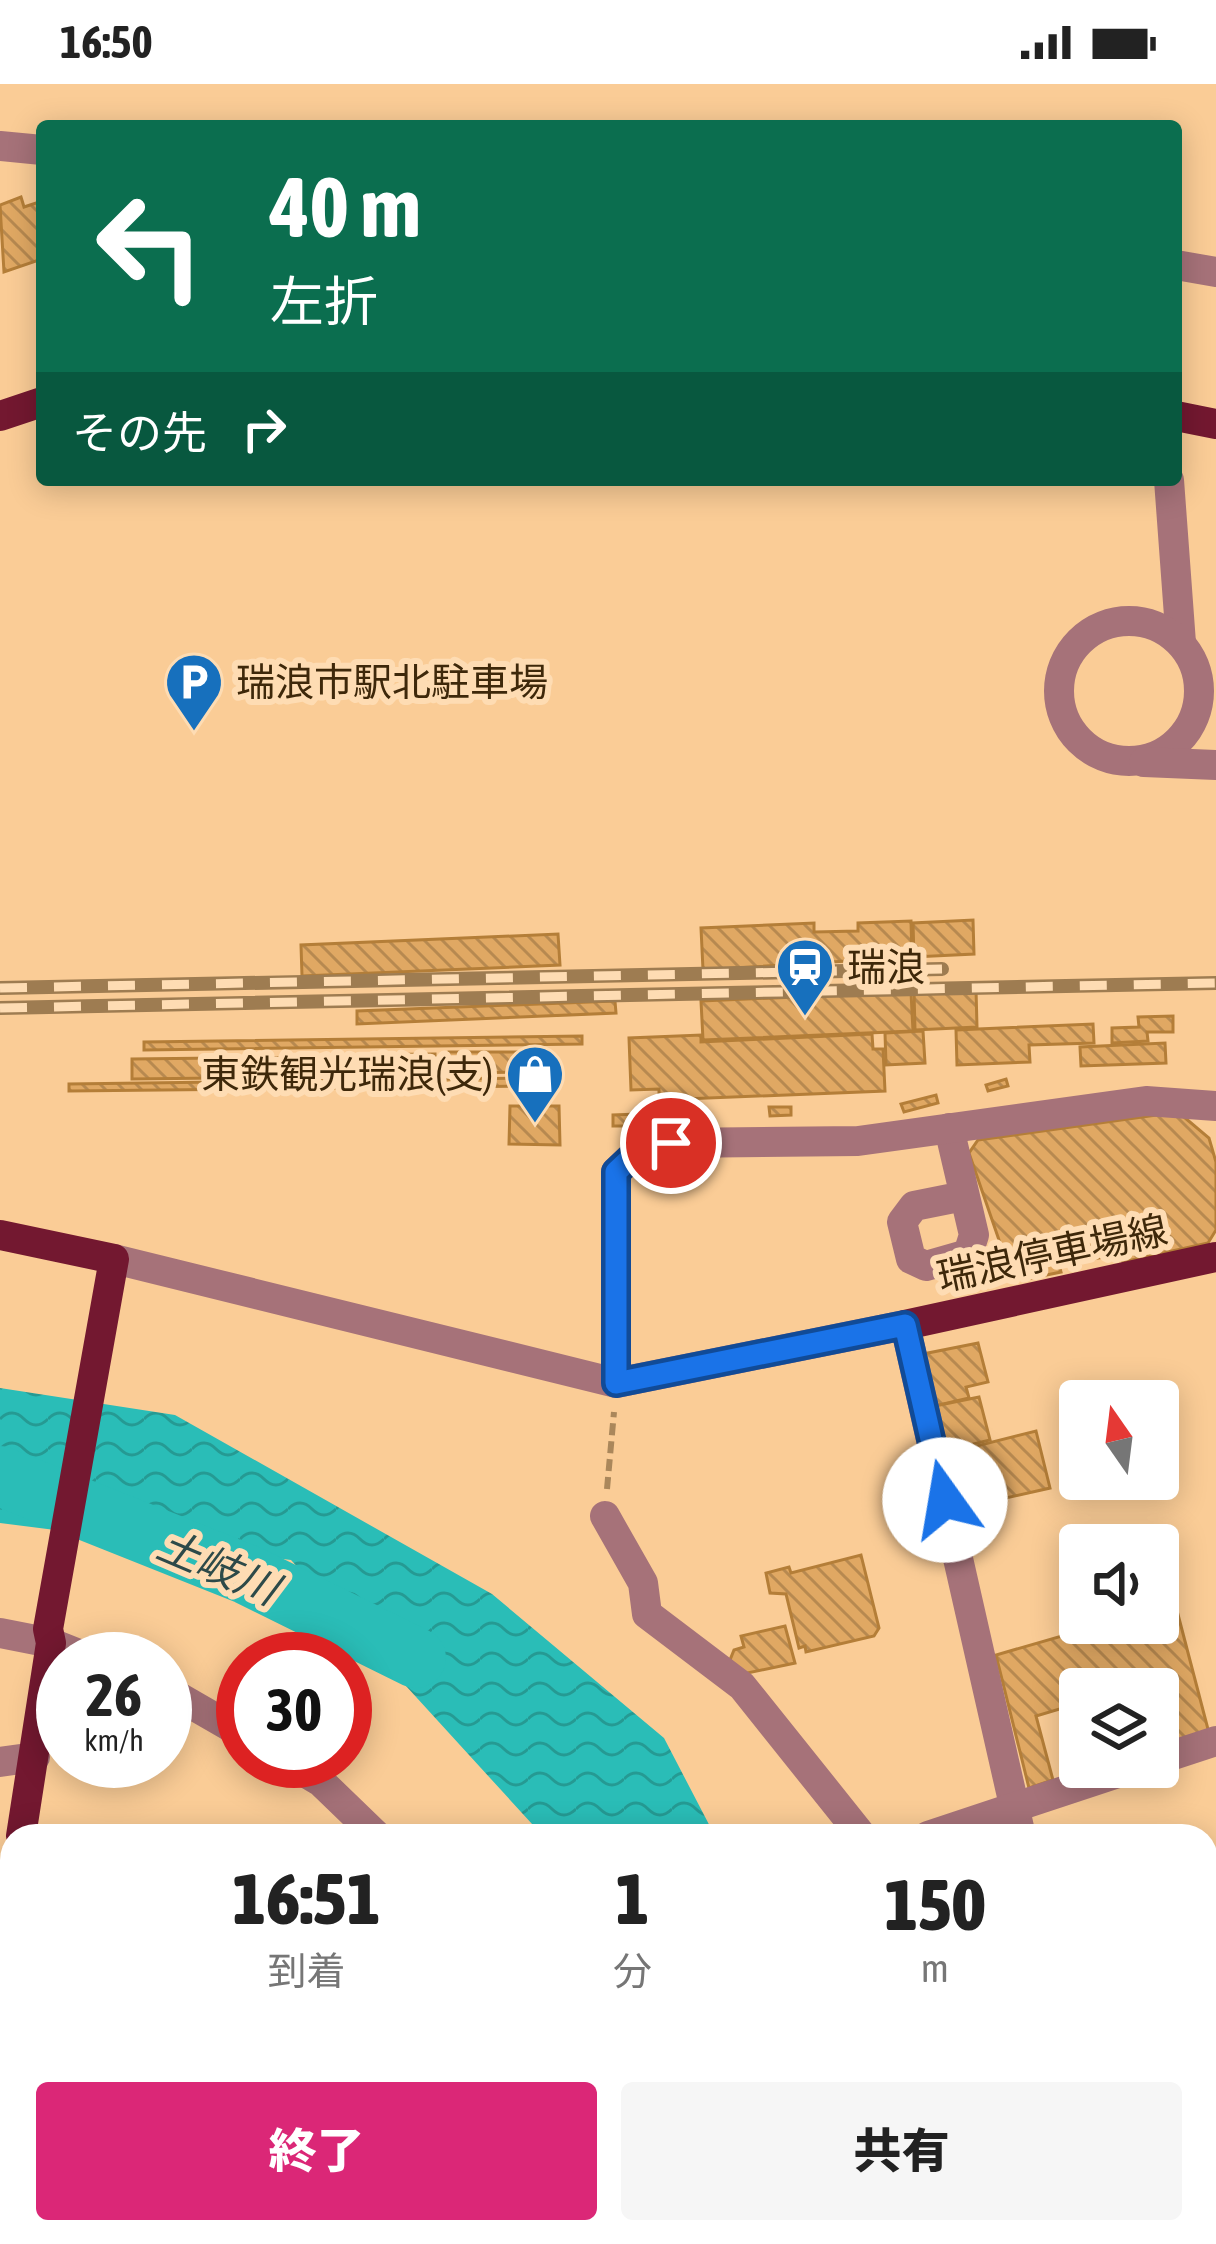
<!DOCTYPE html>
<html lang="ja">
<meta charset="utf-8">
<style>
:root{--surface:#fff;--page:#f6f6f6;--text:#222;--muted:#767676;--accent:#db2777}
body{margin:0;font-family:"Asap Condensed","Noto Sans JP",sans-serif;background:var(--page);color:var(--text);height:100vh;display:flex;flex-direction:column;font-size:45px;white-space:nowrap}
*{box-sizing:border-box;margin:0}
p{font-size:39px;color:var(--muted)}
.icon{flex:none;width:66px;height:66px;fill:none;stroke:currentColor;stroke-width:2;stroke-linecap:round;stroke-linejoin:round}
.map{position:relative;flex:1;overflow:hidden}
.drawer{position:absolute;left:0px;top:1740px;width:1218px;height:420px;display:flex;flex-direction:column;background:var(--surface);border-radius:36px 36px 0 0;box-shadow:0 6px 30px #0003}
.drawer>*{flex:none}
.guide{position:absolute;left:36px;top:36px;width:1146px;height:366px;border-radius:12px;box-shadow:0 6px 30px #0003;background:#0b6e4f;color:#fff;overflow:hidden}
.needle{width:78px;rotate:346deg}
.fabs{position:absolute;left:1059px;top:1296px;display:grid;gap:24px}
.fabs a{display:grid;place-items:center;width:120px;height:120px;border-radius:12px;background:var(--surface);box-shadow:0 6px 30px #0003;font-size:60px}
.speed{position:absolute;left:36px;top:1548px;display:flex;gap:24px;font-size:60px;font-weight:700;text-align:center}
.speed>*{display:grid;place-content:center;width:156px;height:156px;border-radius:50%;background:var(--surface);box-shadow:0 6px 30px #0003;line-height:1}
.speed small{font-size:30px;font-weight:400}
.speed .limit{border:18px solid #d22;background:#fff;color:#111}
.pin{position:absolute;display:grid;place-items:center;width:102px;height:102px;color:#fff;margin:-51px;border:6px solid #fff;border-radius:50%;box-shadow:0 3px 12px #0007}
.me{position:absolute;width:132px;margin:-66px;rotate:347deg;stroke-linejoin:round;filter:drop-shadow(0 0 9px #0008)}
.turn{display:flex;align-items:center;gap:42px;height:252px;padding:0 36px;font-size:54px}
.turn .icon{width:156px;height:156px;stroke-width:2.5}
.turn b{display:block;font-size:84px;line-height:102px}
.then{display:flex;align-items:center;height:114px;padding:0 36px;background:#0003;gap:24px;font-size:45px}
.eta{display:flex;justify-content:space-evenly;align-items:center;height:204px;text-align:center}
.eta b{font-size:72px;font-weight:800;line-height:84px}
.cta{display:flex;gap:24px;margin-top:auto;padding:24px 36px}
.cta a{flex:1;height:138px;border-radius:12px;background:var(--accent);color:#fff;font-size:48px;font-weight:800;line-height:138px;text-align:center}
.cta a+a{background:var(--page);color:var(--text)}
.status{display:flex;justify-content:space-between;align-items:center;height:84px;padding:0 60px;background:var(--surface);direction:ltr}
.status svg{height:33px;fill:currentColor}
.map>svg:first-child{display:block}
</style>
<div class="status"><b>16:50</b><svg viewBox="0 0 49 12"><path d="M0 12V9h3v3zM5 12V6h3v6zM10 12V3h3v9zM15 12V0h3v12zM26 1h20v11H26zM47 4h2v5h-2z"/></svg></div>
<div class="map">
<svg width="1216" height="2160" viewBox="0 0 1216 2160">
<defs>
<pattern id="water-waves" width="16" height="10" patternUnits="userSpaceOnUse" patternTransform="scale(3)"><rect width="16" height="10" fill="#2abdb7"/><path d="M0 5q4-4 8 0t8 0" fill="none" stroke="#259a93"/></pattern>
<pattern id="building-back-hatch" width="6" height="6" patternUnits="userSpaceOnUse" patternTransform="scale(3)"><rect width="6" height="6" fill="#e0a863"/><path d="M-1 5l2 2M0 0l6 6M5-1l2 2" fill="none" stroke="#b78950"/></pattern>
</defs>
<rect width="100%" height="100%" fill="#facc96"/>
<!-- water -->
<g fill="url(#water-waves)">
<path d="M0 1304 175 1331 492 1510 664 1654 715 1752H543L291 1476 0 1439Z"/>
<path d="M678 2148H800V2160H680Z"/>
</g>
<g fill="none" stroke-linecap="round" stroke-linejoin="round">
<!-- river -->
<path stroke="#2abdb7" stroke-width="60" d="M0 1392 248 1491 416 1574"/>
</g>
<!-- building -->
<g fill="url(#building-back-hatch)" stroke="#b47e38" stroke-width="3">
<path d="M21 113 24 123 42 117V175L4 188 0 121Z"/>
<path d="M973 836 974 870 914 873 913 839Z"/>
<path d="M911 837 912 873 703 886 701 844 814 839V848L858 847V839Z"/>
<path d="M558 850 560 881 302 892 301 861Z"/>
<path d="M976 905 977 943 915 946 914 908Z"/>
<path d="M911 908 913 947 703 956 701 917Z"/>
<path d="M615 917 616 929 357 940V927Z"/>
<path d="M1173 932V948H1147L1148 957 1112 959V944L1139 943 1138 933Z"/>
<path d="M1093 940 1094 959 1029 961 1030 978 957 981 956 946Z"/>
<path d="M923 947 925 979 886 981 885 949Z"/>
<path d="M872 950 873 965H883L885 1007 659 1016V1005L631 1006 629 954 701 951V958Z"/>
<path d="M582 952V960L144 966V958Z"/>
<path d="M1165 959 1166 979 1081 982 1080 963Z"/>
<path d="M449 968H546V988L449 989Z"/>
<path d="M435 970V991L338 992V971Z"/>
<path d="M326 973V992L229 993V974Z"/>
<path d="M218 974V994L132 995V975Z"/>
<path d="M558 989V1000L529 1001V990Z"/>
<path d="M522 994V1002L69 1007V1000Z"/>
<path d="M1006 995 1008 1002 988 1007 986 1001Z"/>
<path d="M936 1011 938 1019 904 1028 901 1020Z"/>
<path d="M510 1022H559L560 1061 509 1060Z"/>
<path d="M769 1023H791V1031L770 1032Z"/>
<rect x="676" y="1024" width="22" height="11"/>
<path d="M1178 1028 1209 1054 1216 1078V1146L1208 1159 1123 1178 1121 1170 1059 1181 1061 1188 1027 1195 1009 1185 969 1069 978 1056Z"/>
<path d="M638 1030V1042H613V1031Z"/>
<path d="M978 1259 988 1298 966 1303 969 1314 935 1322 923 1270Z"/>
<path d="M979 1313 990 1356 945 1367 935 1322Z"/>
<path d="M1036 1347 1050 1404 957 1425 945 1370Z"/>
<path d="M861 1471 879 1544 874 1552 806 1568 805 1562 799 1564 786 1510 770 1509 766 1489 789 1483 791 1489Z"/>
<path d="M1175 1519 1209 1649 1158 1665V1605H1080V1619L1036 1632 1053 1696 1029 1704 996 1571 1107 1539H1158V1524Z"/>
<path d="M785 1542 795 1579 733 1592 730 1576 734 1566 744 1563 741 1552Z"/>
<path d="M1214 2126 1216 2160H1153L1174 2148H1206V2131Z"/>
</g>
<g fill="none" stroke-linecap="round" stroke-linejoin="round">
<!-- path -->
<path stroke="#aa875b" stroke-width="6" stroke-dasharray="12 6" stroke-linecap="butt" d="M607 1405 614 1328"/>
<!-- minor -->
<g stroke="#a67279" stroke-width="30">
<path d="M0 62 42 66"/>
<path d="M1176 181 1216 188"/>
<path d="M1169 396 1181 559"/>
<circle cx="1129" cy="607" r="70"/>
<path d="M1144 678 1216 681"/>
<path d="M949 1044 974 1151 968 1170 926 1182 911 1175 902 1138 914 1122 964 1112"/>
<path d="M114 1175 616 1299 905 1241 1021 1752"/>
<path d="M616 1299V1088L634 1071 671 1059 858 1057 1146 1017 1216 1022"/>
<path d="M605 1432 643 1499 647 1530 742 1602 862 1752"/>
<path d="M0 1549 51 1559 91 1575"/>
<path d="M165 1605 243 1650"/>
<path d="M1158 1676 1216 1657"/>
<path d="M286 1677 321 1698 377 1752"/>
<path d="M0 1678 35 1673"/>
<path d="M928 1752 1136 1683"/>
<path d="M1206 1862 1216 1859"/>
<path d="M0 2019 12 2017"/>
<path d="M273 2148 276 2160"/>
<path d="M567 2148 569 2160"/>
<path d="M1111 2148 1114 2160"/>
</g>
<!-- major -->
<g stroke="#731830" stroke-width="30">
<path d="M0 332 42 318"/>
<path d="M1176 332 1216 340"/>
<path d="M0 1151 114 1175 48 1545 51 1559 21 1752"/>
<path d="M905 1241 1216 1173"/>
<path d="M0 1840 12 1796"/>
</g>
<!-- rail casing -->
<g stroke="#9e7c51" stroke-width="14">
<g id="rail">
<path d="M0 904 942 885"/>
<path d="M0 924 1216 899"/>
</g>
</g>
<!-- rail -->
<use href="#rail" stroke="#fedcb3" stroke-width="9" stroke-dasharray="27" stroke-linecap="butt"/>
</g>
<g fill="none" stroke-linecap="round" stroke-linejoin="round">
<!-- route casing -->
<g stroke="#114b97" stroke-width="30">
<path id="route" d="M671 1059 634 1071 616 1088V1299L905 1241 945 1416"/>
</g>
<!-- route -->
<use href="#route" stroke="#1a73e8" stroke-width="21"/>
</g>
<!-- icons -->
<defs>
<g id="parking-pin" transform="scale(3)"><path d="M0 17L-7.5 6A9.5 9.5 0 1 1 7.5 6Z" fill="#1770bd" stroke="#fedcb3"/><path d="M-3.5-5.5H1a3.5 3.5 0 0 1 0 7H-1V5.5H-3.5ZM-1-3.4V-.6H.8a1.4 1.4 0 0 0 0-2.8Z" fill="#fff"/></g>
<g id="station-pin" transform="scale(3)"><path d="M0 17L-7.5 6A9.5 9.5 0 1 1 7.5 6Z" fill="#1770bd" stroke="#fedcb3"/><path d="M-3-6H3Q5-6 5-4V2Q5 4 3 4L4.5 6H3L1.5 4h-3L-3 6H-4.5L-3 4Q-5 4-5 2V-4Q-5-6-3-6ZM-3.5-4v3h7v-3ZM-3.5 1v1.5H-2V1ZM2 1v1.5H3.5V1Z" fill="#fff"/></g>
<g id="shop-pin" transform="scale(3)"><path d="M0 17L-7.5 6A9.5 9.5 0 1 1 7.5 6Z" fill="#1770bd" stroke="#fedcb3"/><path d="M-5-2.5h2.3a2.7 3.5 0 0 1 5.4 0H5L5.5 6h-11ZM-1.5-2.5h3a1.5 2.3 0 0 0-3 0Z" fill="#fff"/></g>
</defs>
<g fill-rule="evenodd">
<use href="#parking-pin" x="194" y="598"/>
<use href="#station-pin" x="805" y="883"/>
<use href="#shop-pin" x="535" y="990"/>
</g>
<g text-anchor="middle" stroke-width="12" stroke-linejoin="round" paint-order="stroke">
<!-- poi labels -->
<g font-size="39" fill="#3e280a" stroke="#fedcb3" text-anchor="start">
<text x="236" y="612">瑞浪市駅北駐車場</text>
<text x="847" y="897">瑞浪</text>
<text x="493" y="1004" text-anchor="end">東鉄観光瑞浪(支)</text>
</g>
<!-- street labels -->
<g font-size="39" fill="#3e280a" stroke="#fedcb3">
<text transform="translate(1052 1169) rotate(-12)" y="14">瑞浪停車場線</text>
</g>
<!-- water labels -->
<g font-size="42" font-style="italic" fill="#2d4a49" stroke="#fedcb3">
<text transform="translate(218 1483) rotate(23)" y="15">土岐川</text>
</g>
</g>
</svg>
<div class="fabs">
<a><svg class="needle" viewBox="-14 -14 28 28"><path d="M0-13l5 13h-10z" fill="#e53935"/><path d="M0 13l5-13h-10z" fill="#767676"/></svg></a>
<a><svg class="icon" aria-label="sound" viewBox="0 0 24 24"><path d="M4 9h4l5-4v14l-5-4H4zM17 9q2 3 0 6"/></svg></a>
<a><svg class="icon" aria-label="layers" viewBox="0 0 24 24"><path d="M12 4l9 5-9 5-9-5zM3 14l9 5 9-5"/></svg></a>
</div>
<div class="speed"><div>26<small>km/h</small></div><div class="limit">30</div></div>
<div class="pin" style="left:671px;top:1059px;background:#d93025"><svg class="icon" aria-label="arrive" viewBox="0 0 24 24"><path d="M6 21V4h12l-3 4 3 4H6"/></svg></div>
<svg class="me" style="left:945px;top:1416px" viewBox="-20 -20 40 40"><circle r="19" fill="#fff"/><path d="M0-13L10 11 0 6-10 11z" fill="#1a73e8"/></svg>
<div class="guide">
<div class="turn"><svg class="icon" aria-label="left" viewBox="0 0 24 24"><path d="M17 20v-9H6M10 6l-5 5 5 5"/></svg><div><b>40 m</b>左折</div></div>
<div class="then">その先<svg class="icon" aria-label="right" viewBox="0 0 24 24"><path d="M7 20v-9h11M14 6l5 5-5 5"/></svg></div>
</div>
<section class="drawer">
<div class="eta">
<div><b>16:51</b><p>到着</p></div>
<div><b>1</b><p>分</p></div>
<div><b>150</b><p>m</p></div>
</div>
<div class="cta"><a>終了</a><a>共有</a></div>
</section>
</div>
